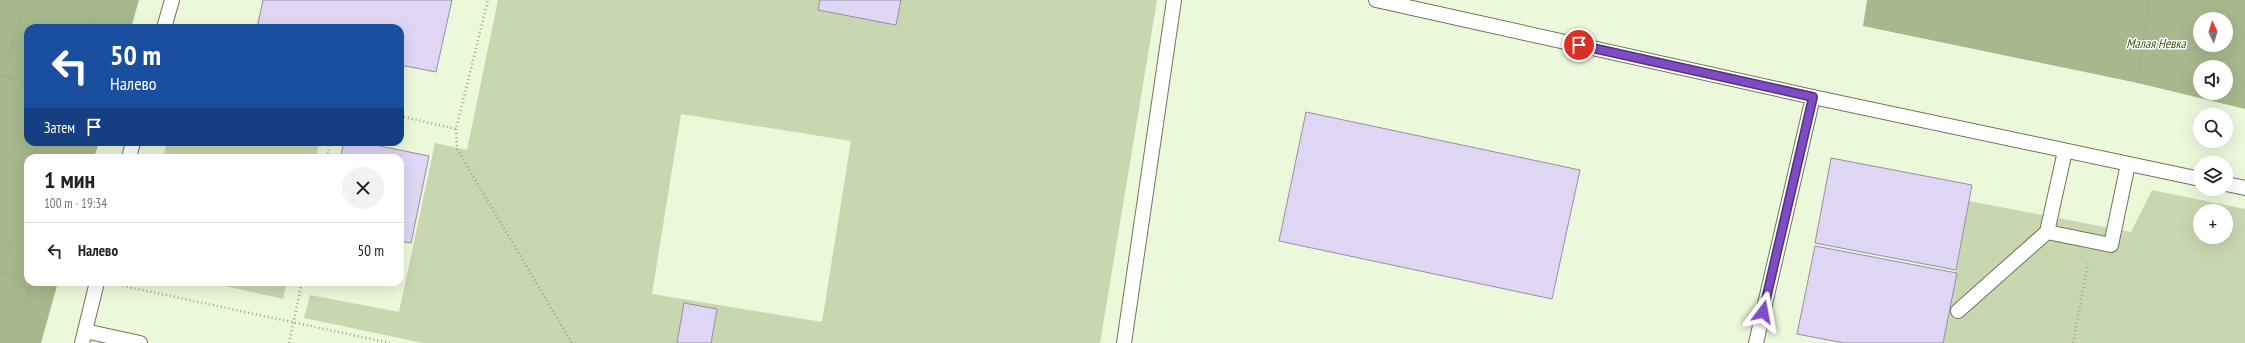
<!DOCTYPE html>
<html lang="ru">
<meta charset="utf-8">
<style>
:root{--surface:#fff;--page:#f2f2f2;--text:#222;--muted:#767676;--line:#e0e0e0}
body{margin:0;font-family:"PT Sans Narrow",sans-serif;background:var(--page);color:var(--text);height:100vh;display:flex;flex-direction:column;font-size:15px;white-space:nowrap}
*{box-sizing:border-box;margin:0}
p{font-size:13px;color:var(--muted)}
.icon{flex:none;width:22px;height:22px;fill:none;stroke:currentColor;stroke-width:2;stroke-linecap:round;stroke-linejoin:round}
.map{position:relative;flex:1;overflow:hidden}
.details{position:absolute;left:24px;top:154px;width:380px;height:132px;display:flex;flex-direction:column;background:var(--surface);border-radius:12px;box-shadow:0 4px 16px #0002}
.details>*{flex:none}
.hud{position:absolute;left:24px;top:24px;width:380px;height:122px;border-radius:12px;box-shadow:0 4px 16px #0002;background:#1a4fa0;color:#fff;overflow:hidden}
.needle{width:26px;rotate:356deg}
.tools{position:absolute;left:2193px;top:12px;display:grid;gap:8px}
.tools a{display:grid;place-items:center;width:40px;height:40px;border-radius:50%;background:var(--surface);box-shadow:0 4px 16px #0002;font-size:20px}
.pin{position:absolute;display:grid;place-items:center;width:34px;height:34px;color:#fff;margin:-17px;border:2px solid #fff;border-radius:50%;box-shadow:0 1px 4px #0007}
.me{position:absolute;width:44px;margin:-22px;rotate:13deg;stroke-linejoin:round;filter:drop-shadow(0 0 3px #0008)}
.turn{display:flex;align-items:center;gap:14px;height:84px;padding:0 20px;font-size:18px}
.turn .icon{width:52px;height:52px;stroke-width:2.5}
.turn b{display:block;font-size:28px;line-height:34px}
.then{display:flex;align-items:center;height:38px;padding:0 20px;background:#0003;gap:8px;font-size:15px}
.round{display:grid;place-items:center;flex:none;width:42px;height:42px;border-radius:21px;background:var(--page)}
.summary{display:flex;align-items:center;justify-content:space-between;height:68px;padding:0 20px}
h1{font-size:24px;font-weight:700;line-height:30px}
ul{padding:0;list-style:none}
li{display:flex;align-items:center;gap:12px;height:56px;padding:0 20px;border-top:1px solid var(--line)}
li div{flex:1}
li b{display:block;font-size:15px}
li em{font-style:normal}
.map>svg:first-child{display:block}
</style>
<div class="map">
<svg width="2245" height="343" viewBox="0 0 2245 343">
<rect width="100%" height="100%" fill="#ecf8da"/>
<!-- green -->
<g fill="#c8d7b0" fill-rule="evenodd">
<path d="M498 0H1157L1100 343H423L304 318 310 295 399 312 435 143 467 150ZM681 114 851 141 822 322 652 294Z"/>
<path d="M167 142H319L316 158H163Z"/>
<path d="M2152 190 2245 209V343H1943L1969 201 2131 232ZM2200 211H2226V237H2200Z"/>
<path d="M207 282H287L283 299Z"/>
</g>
<!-- water -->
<g fill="#a6b88c" fill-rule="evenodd">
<path d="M0 0H139L131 28H28V142H99L94 158H28V282H58L41 343H0Z"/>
<path d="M1867 0H2245V109L2138 83 1863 26ZM2200 19H2226V45H2200ZM2200 67H2226V93H2200Z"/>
</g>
<!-- building -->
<g fill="#dfd6f3" stroke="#968ea9">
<path d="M263 0H452L436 72 400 65V28H257Z"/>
<path d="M820 0H901L896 25 818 10Z"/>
<path d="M1306 112 1580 170 1552 299 1279 241Z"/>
<path d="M344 142H360L429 156 411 243 400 241V158H340Z"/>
<path d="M1831 158 1972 185 1956 270 1815 243Z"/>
<path d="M1815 246 1957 273 1943 343H1844L1797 334Z"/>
<path d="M684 303 717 309 711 343H677Z"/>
</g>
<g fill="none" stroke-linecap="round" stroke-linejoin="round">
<!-- lane casing -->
<g stroke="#6d775d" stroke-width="16">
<g id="lane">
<path d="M1376 0 1813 97 1756 343"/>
<path d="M164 28 172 0"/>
<path d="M1813 97 2200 179"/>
<path d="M129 158 133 142"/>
<path d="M2226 184 2245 188"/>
<path d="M2047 232 2111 245 2128 164"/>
<path d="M1958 311 2047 232 2065 151"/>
<path d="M85 331 140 343"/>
<path d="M82 343 97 282"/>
<path d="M1124 343 1174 0"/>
</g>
</g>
<!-- path -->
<g stroke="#9ca58f" stroke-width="2.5" stroke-dasharray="1 3" stroke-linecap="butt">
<path d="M89 28 93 13"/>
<path d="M0 75 28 83"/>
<path d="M3 76 25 0"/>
<path d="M2138 83 2149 0"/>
<path d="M400 116 456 129 488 0"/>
<path d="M456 129 457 149 572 343"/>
<path d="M26 136 28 125"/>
<path d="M327 158 330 142"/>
<path d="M0 272 28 281"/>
<path d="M0 279 14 234"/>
<path d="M32 282 56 290"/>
<path d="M119 285 390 343"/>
<path d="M20 322 32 282"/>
<path d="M289 343 302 282"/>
<path d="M2073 343 2088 263"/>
</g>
<!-- lane -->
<use href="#lane" stroke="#fff" stroke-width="14"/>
</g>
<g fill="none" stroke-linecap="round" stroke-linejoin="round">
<!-- route casing -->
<g stroke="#53317f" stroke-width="10">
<path id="route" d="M1579 45 1813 97 1763 312"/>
</g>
<!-- route -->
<use href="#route" stroke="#7f4cc3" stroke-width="7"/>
</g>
<g text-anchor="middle" stroke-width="3" stroke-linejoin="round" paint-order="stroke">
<!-- water labels -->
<g font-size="13" font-style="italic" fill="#3f5411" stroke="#fff">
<text x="2156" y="48">Малая Невка</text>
</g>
</g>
</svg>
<div class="tools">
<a><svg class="needle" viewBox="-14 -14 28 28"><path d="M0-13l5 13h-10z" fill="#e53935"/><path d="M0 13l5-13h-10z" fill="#767676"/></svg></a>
<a><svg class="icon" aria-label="sound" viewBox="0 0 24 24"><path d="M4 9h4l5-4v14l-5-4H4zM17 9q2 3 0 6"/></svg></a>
<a><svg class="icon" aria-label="search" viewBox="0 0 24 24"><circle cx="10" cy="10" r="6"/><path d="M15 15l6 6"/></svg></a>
<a><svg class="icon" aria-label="layers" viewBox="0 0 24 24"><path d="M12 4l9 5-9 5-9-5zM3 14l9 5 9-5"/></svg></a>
<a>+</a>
</div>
<div class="pin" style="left:1579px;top:45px;background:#d93025"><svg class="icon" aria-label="arrive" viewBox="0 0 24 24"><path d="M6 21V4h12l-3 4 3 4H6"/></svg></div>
<svg class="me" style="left:1763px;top:312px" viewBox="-20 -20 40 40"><path d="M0-17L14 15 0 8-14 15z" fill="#7f4cc3" stroke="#fff" stroke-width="4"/></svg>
<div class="hud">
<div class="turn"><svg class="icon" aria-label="left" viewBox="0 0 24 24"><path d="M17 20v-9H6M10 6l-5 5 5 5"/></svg><div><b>50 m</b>Налево</div></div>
<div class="then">Затем<svg class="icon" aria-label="arrive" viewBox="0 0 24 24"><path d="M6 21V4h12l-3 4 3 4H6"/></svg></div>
</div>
<section class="details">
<div class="summary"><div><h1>1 мин</h1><p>100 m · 19:34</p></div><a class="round"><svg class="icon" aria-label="close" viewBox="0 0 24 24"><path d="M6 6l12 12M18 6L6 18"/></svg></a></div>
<ul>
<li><svg class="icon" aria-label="left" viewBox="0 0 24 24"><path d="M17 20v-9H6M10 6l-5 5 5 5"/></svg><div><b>Налево</b></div><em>50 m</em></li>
</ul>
</section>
</div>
